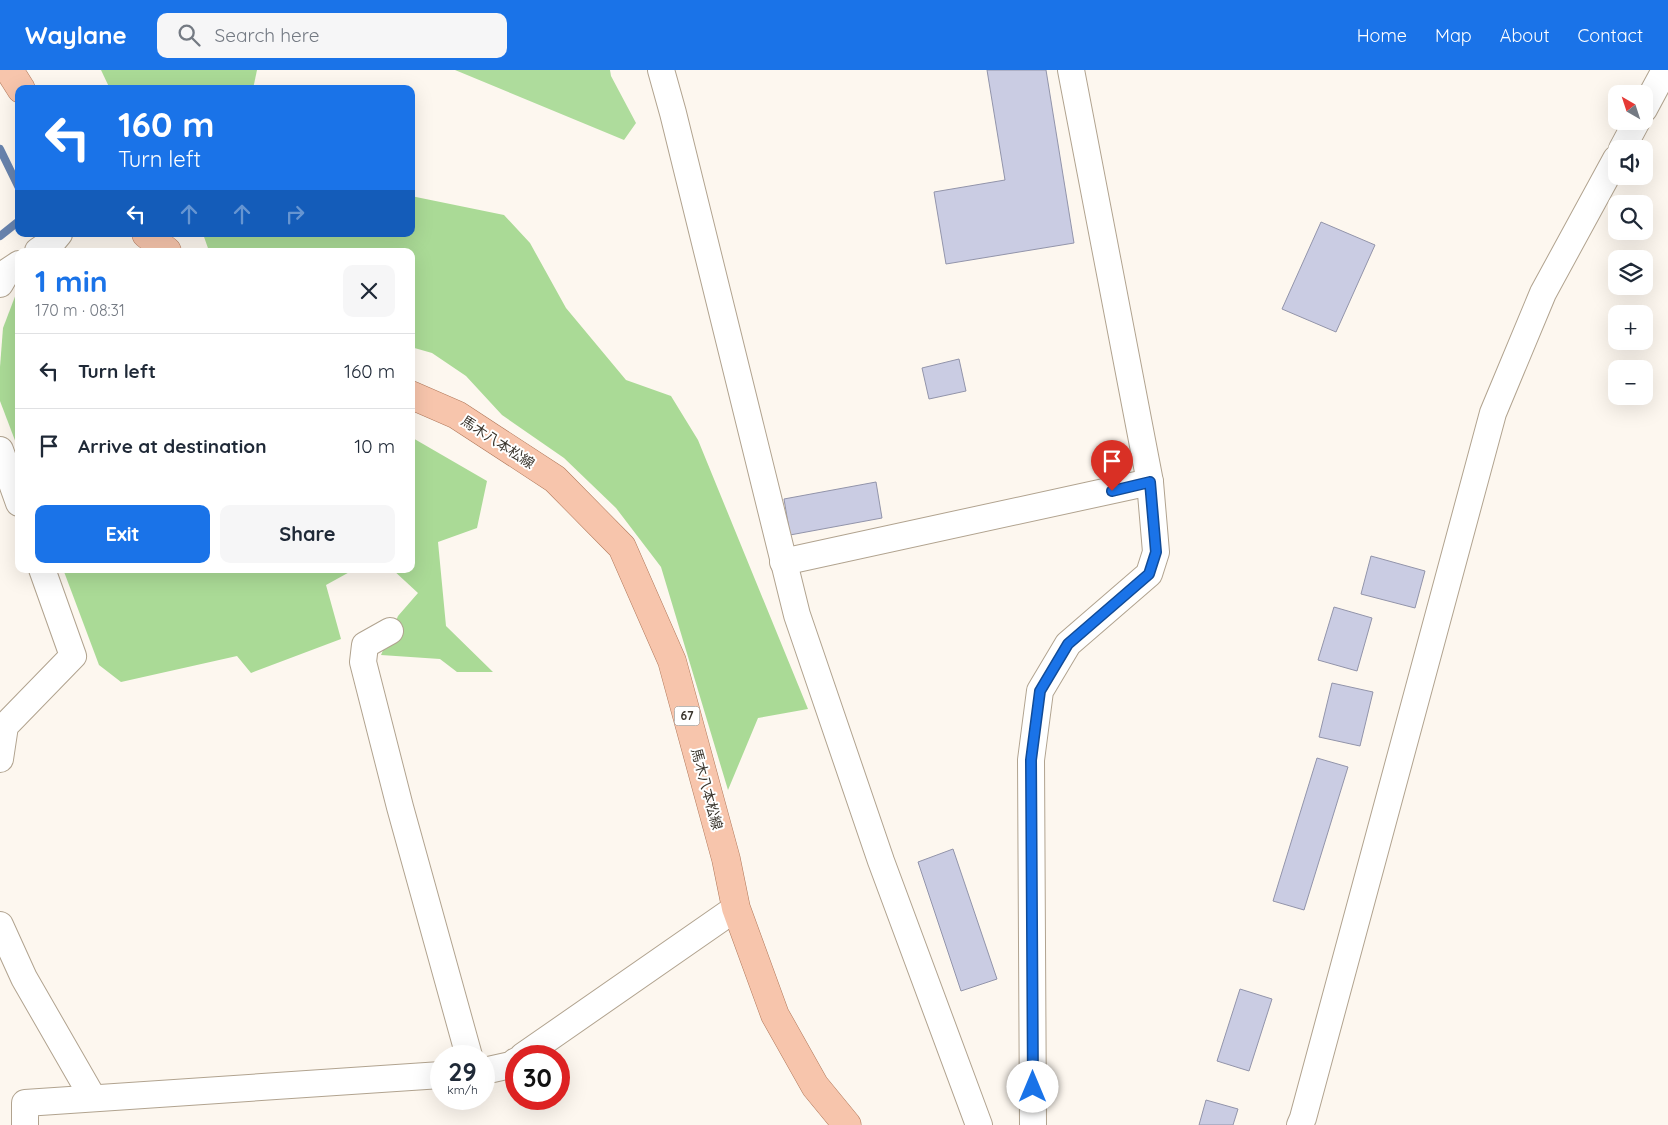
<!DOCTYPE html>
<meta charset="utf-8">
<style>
:root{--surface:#fff;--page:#f6f6f7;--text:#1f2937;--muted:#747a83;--line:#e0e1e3;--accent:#1a73e8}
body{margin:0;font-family:Quicksand,"Noto Sans JP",sans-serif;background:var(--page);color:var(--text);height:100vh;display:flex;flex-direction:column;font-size:19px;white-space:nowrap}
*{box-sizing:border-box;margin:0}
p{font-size:16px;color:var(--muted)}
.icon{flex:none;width:28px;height:28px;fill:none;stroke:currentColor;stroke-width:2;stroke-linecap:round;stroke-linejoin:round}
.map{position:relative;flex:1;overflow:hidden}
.drawer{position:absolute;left:15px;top:178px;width:400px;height:325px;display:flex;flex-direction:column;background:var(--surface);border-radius:10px;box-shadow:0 5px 20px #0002}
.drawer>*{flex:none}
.top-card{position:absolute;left:15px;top:15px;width:400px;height:152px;border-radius:10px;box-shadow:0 5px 20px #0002;background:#1a73e8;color:#fff;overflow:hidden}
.needle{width:32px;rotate:321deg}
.tools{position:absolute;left:1608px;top:15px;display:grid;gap:10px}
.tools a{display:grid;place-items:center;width:45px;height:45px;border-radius:10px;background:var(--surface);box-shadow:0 5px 20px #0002;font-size:25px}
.speed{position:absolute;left:430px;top:975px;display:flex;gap:10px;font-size:25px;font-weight:700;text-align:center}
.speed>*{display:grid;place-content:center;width:65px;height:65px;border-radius:50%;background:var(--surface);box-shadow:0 5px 20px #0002;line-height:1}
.speed small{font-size:12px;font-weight:400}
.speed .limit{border:8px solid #d22;background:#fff;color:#111}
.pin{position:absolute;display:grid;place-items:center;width:42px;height:42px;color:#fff;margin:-51px -21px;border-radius:50% 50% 50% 0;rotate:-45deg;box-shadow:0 0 5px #0007}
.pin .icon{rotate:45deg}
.me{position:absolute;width:55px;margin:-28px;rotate:0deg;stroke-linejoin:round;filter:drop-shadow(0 0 4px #0008)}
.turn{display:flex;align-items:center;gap:18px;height:105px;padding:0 20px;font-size:22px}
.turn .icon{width:65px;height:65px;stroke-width:2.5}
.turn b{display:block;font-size:35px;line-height:42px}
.lanes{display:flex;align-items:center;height:48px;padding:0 20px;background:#0003;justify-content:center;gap:25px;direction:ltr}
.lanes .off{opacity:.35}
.round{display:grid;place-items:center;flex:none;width:52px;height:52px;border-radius:10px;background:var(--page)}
.headline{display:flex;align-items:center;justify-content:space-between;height:85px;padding:0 20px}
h1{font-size:30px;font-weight:800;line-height:38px;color:var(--accent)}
.action{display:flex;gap:10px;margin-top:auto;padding:10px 20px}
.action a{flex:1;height:58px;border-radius:10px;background:var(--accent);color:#fff;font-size:20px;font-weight:800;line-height:58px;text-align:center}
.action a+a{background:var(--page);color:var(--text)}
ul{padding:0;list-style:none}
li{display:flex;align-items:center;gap:15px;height:75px;padding:0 20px;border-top:1px solid var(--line)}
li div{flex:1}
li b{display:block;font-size:19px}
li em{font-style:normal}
header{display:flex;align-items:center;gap:30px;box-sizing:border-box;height:70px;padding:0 25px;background:var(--accent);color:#fff}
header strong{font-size:24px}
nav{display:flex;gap:28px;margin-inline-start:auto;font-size:18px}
.search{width:350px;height:45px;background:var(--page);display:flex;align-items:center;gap:12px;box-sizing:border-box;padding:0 18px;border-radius:10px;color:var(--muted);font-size:19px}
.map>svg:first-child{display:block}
</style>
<header>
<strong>Waylane</strong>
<div class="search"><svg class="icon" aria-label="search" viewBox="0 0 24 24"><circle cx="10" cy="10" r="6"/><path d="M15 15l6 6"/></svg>Search here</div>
<nav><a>Home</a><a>Map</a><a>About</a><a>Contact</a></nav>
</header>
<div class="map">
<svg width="1668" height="1055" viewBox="0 0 1668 1055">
<rect width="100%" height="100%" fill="#fdf7ef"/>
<!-- green -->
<path fill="#aedc9c" d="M455 0H610L611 6 636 53 624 70Z"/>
<!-- forest -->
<g fill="#aada96">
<path d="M101 0H257L253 19H110Z"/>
<path d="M411 126 504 145 530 173 566 238 626 310 671 326 698 370 808 639 758 648 728 720 661 497 616 438 564 388 502 345 466 306 432 283 411 277V181H209L203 164H411Z"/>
<path d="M19 216V381L0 331V297L3 258Z"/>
<path d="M411 367 487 411 477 458 438 472 446 556 493 602H457L440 589 381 585 398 546 418 523 392 499H411Z"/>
<path d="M63 499H355L326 515 341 569 251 603 237 586 121 612 99 595Z"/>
</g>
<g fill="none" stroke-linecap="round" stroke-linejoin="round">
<!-- stream -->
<g stroke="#6883ad" stroke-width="8">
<path d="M0 79 19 118"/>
<path d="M0 166 19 151"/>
</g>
</g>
<!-- building -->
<g fill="#cacce3" stroke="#9294aa">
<path d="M987 0H1046L1074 173 946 194 934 122 1005 110Z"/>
<path d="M1321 152 1375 175 1336 262 1282 239Z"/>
<path d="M959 289 966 321 929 329 922 298Z"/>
<path d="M876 412 882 448 790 465 784 429Z"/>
<path d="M1371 486 1425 501 1415 538 1361 524Z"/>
<path d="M1334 537 1372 548 1357 601 1318 590Z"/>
<path d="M1332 613 1373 622 1360 676 1319 667Z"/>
<path d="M1317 688 1348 697 1304 840 1273 831Z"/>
<path d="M953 779 997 909 961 921 918 792Z"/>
<path d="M1240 919 1272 929 1249 1001 1217 991Z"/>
<path d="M1206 1030 1238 1039 1233 1055H1199Z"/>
</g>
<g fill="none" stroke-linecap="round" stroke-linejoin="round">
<!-- minor casing -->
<g stroke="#b1a38f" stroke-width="28">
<g id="minor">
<path d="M661 0 673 43 797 545 881 791 979 1055"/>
<path d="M1644 39 1665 0"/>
<path d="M1622 79 1637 51"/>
<path d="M38 181 54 170 59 164"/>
<path d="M0 214 7 202 19 194"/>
<path d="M0 380 19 433"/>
<path d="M783 492 1150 412"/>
<path d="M390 561 365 575 363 592 400 737 469 986"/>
<path d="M0 689 5 656 73 586 42 499"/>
<path d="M0 855 24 908 93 1028"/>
<path d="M523 986 736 838"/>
<path d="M484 1001 511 995 516 991"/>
<path d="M25 1055V1033L441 1005"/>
<path d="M1033 1055 1031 690 1040 621 1068 574 1149 504 1156 482 1150 412 1071 0"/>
<path d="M1300 1055 1303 1048 1493 343 1543 223 1616 89"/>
</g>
</g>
<!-- primary casing -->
<g stroke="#b1795b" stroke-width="29">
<g id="primary">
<path d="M9 0 21 19"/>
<path d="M146 164 167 181"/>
<path d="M411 325 457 345 555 409 622 477 672 591 726 789 736 838 775 945 815 1016 847 1055"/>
</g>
</g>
<!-- minor -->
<use href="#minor" stroke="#fff" stroke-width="26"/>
<!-- primary -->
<use href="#primary" stroke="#f7c5ac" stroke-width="28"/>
</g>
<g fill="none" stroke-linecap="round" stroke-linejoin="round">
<!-- route casing -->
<g stroke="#114b97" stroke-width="12">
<path id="route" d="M1033 1017 1031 690 1040 621 1068 574 1149 504 1156 482 1150 412 1112 421"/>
</g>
<!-- route -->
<use href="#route" stroke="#1a73e8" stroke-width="9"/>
</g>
<g text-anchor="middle" stroke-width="4" stroke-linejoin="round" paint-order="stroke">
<!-- shield labels -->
<rect fill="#fff" stroke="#74706b" stroke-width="1" x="674.5" y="636.5" width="25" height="19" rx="4"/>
<g font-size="12" font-weight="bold" fill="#38332b">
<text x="687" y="650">67</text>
</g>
<!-- street labels -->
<g font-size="14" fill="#38332b" stroke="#fff">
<text transform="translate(498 372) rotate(33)" y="5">馬木八本松線</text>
<text transform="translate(707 719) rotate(75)" y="5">馬木八本松線</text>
</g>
</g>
</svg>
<div class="tools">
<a><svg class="needle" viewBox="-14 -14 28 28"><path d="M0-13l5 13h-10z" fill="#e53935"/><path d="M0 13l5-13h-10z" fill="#747a83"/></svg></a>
<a><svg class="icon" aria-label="sound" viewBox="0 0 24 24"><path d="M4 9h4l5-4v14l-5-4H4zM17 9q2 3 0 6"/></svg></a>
<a><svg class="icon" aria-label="search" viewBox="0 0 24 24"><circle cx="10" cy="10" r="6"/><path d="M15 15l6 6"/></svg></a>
<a><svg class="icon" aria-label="layers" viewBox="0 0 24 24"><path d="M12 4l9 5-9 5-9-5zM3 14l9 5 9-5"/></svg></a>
<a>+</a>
<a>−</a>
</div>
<div class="speed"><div>29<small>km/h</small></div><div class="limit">30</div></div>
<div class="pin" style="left:1112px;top:421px;background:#d93025"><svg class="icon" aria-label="arrive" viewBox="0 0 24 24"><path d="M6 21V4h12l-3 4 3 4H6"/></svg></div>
<svg class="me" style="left:1033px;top:1017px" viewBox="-20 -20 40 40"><circle r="19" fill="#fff"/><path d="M0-13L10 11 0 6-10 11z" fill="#1a73e8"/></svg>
<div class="top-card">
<div class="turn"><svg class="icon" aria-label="left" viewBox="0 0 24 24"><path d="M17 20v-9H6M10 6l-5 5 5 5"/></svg><div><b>160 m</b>Turn left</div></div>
<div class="lanes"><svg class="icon" aria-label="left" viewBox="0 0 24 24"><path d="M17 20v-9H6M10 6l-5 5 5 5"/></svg><svg class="icon off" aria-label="ahead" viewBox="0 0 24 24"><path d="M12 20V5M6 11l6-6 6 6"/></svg><svg class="icon off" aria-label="ahead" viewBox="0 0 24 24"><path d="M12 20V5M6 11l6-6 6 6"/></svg><svg class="icon off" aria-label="right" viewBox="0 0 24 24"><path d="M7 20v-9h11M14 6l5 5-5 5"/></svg></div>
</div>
<section class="drawer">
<div class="headline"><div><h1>1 min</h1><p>170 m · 08:31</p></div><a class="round"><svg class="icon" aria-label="close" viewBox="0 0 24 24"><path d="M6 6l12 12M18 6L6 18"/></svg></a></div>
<ul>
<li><svg class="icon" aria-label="left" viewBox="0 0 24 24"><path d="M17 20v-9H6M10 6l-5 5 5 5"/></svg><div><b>Turn left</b></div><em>160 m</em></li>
<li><svg class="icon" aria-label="arrive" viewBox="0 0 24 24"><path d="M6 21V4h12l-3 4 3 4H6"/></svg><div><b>Arrive at destination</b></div><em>10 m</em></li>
</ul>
<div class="action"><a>Exit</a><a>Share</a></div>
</section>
</div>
